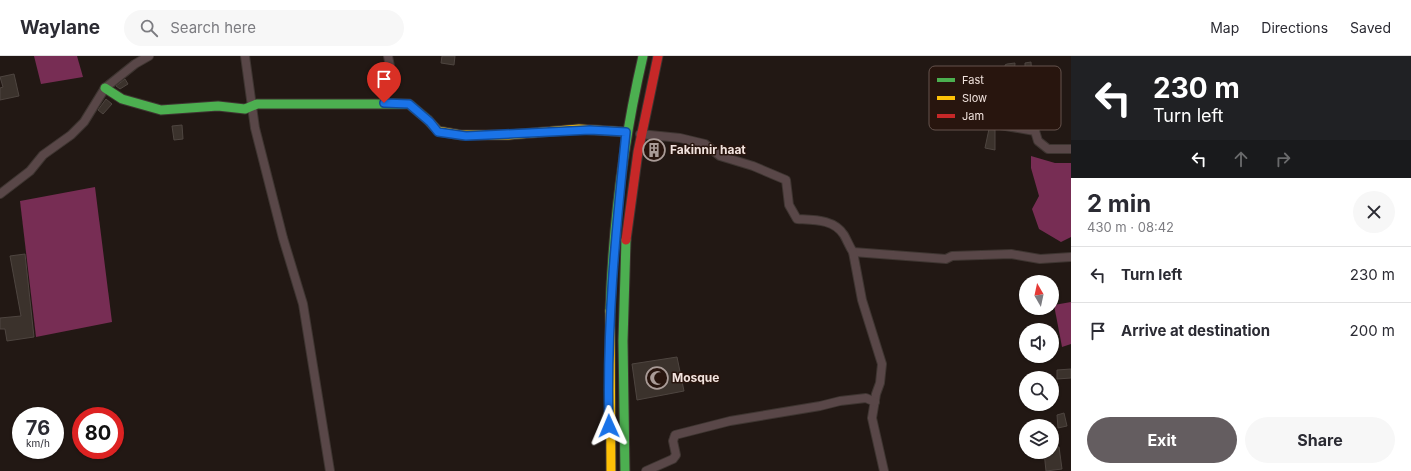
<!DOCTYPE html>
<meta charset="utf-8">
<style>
:root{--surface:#fff;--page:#f7f7f7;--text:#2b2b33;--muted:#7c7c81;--line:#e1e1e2;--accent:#645d60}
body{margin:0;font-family:Inter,sans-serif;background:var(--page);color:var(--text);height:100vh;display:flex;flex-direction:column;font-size:15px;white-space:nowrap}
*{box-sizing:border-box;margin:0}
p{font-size:13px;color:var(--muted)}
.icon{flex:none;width:22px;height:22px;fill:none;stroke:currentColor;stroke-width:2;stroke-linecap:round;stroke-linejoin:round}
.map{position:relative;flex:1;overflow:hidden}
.details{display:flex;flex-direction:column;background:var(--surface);width:340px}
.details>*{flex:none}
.guide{background:#202124;color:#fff;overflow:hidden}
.needle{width:26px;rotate:351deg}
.tools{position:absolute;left:1019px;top:219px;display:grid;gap:8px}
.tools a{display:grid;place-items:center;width:40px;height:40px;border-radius:50%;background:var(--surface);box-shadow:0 1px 3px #0004;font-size:20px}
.speed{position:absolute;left:12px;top:351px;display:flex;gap:8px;font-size:20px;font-weight:700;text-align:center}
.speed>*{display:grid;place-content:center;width:52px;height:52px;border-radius:50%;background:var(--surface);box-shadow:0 1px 3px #0004;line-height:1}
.speed small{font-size:10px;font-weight:400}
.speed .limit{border:6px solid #d22;background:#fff;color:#111}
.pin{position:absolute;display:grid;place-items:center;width:34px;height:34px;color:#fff;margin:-41px -17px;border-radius:50% 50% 50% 0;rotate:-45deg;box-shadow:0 0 4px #0007}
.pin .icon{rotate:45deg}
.me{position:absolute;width:44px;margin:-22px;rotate:359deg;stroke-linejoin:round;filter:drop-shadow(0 0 3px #0008)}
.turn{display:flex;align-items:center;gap:14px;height:84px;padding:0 16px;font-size:18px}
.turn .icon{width:52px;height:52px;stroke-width:2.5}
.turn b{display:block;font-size:28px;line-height:34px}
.lanes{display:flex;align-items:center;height:38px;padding:0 16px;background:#0003;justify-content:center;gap:20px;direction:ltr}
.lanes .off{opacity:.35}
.round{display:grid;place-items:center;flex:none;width:42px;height:42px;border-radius:21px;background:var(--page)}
.overview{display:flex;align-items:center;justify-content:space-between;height:68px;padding:0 16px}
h1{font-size:24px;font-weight:700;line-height:30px}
.button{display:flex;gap:8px;margin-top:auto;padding:8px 16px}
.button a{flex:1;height:46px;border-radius:24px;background:var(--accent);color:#fff;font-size:16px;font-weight:700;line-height:46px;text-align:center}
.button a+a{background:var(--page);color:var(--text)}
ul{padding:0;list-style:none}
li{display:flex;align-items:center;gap:12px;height:56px;padding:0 16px;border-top:1px solid var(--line)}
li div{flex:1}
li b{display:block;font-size:15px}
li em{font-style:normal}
header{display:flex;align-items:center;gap:24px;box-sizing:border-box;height:56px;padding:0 20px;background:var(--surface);border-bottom:1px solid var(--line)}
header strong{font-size:19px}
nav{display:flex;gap:22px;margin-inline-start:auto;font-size:14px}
.search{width:280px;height:36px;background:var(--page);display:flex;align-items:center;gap:10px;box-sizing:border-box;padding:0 14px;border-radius:22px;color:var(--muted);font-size:15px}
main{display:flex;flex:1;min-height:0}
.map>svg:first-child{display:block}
</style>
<header>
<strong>Waylane</strong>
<div class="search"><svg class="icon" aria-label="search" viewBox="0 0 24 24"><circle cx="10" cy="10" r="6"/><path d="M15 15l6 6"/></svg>Search here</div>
<nav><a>Map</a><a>Directions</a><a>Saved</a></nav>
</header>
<main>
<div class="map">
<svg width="1071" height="415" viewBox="0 0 1071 415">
<rect width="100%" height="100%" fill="#221814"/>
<!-- water -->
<g fill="#772d54">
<path d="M34 0H77L83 21 41 28Z"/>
<path d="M1031 100 1055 107H1071V181L1061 186 1039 173 1032 153 1039 140 1031 112Z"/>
<path d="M95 131 112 266 36 281 20 145Z"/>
<path d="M1071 246V288L1062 291 1054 249Z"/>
</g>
<!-- building -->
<g fill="#3b322c" stroke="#4e4540">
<path d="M442 0H455L454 9 441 7Z"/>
<path d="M1031 6 1032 23H1043L1044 49 1025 45V7Z"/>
<path d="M1015 7 1013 41 993 40 992 21H996V17L1006 16 1005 9 1007 8Z"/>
<path d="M14 18 19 40 0 44V32L3 31 0 21Z"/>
<path d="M125 23 128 28 120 33 116 30Z"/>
<path d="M106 43 112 48 103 58 98 54Z"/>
<path d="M182 69 183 83 174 84 172 70Z"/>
<path d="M989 73 995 74V94L985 92Z"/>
<path d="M649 88 663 89 662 101 647 100Z"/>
<path d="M25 198 34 281 7 285 5 273H0V262L21 260 10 200Z"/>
<path d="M677 301 684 335 637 344 632 308Z"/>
<path d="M1071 313V322L1057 323V314Z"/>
<path d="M1064 357 1067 370 1058 372 1057 359Z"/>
<path d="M1059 391 1062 413 1046 415 1044 396H1052V392Z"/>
</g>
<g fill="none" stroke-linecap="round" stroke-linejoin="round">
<!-- street casing -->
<g stroke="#3e3531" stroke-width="10">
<g id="street">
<path d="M245 0 255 72 283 182 303 248 330 415"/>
<path d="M384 47 388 22 391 16 388 0"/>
<path d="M983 66 1035 75 1038 85 1048 93H1071"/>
<path d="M640 78 680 82 705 88 720 100 753 110 786 124 789 149 797 163C814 164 834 163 844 179 847 184 849 190 853 196L946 203 952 200 1011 198 1040 203 1071 201"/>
<path d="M0 138 30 115 43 99 71 79 84 66 105 32 135 8 149 0"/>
<path d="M853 196 862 244 882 308 880 327 876 338 872 362 884 415"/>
<path d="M646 415 673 403 676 399 673 385 675 379 730 365 820 350 840 345 866 342 875 346"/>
</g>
</g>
<!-- fast casing -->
<g stroke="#3e3531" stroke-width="11">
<g id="fast">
<path d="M105 32 122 43 161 54 218 50 245 53 257 48H409L428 64"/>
<path d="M610 255C613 167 623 86 643 0"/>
<path d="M625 415 623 285 626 184"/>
</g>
</g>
<!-- slow casing -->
<g stroke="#3e3531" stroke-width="11">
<g id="slow">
<path d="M428 64 438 75 461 79H508L579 73 626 76"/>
<path d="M610 255 611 415"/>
</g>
</g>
<!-- jam casing -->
<g stroke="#3e3531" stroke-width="11">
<path id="jam" d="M626 184 638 96 658 0"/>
</g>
<!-- street -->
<use href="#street" stroke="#594748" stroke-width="8"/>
<!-- fast -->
<use href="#fast" stroke="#4caf50" stroke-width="9"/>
<!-- slow -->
<use href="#slow" stroke="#ffc107" stroke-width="9"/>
<!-- jam -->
<use href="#jam" stroke="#c62828" stroke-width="9"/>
</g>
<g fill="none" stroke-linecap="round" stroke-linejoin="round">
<!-- route casing -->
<g stroke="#114b97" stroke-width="10">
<path id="route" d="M384 47 409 48 430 66 438 76 466 80 590 74 626 76C616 174 606 271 609 370"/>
</g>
<!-- route -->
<use href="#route" stroke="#1a73e8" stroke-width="7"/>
</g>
<!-- icons -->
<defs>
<g id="building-ring" transform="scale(1.15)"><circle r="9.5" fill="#28150e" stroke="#a99b97" stroke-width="1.5"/><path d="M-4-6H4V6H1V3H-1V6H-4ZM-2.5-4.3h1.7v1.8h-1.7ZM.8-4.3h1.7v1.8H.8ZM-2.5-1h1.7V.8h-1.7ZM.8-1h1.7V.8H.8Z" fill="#a99b97"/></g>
<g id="mosque-ring" transform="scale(1.15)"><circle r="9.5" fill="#28150e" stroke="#a99b97" stroke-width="1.5"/><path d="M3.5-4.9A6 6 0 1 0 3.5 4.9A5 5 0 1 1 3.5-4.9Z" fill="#a99b97"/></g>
</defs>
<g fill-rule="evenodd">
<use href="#building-ring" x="654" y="94"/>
<use href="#mosque-ring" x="657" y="322"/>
</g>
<g text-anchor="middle" stroke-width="3" stroke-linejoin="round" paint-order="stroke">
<!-- poi labels -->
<g font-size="12" font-weight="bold" fill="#f1e2dd" stroke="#28150e" text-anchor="start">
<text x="670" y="98">Fakinnir haat</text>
<text x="672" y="326">Mosque</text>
</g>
</g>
<!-- legend -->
<rect x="929" y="10" width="132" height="64" rx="6" fill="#28150e" stroke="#64524c" stroke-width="1"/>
<rect x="937" y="22" width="18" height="4" fill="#4caf50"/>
<rect x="937" y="40" width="18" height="4" fill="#ffc107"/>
<rect x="937" y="58" width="18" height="4" fill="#c62828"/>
<g font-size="11" fill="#f1e2dd">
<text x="962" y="28">Fast</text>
<text x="962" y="46">Slow</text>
<text x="962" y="64">Jam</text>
</g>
</svg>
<div class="tools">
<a><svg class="needle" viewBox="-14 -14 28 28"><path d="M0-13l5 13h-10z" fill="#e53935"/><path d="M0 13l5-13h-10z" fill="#7c7c81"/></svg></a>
<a><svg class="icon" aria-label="sound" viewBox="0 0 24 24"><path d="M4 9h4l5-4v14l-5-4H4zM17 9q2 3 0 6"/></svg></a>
<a><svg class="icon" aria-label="search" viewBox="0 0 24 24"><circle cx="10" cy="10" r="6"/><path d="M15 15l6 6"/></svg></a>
<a><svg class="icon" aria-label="layers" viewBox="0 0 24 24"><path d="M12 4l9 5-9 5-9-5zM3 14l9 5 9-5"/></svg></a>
</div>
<div class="speed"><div>76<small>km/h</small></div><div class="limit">80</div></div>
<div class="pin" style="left:384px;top:47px;background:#d93025"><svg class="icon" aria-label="arrive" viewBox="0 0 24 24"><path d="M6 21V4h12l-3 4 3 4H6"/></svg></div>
<svg class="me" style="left:609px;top:370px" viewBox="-20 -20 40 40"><path d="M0-17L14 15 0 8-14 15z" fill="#1a73e8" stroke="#fff" stroke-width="4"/></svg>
</div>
<section class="details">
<div class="guide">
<div class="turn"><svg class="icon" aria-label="left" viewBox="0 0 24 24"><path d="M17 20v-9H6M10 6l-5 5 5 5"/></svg><div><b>230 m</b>Turn left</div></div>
<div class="lanes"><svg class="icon" aria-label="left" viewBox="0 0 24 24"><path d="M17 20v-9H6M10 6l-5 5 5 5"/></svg><svg class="icon off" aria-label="ahead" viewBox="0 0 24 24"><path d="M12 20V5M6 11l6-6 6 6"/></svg><svg class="icon off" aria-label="right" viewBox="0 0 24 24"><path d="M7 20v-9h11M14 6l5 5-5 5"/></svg></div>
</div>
<div class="overview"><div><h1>2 min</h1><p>430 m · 08:42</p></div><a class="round"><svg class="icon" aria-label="close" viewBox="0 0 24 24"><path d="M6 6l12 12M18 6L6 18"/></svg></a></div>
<ul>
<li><svg class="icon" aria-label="left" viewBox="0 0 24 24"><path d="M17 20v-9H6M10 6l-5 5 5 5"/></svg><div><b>Turn left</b></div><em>230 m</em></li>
<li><svg class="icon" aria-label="arrive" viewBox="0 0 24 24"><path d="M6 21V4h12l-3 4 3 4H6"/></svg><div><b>Arrive at destination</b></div><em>200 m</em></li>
</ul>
<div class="button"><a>Exit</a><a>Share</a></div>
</section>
</main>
